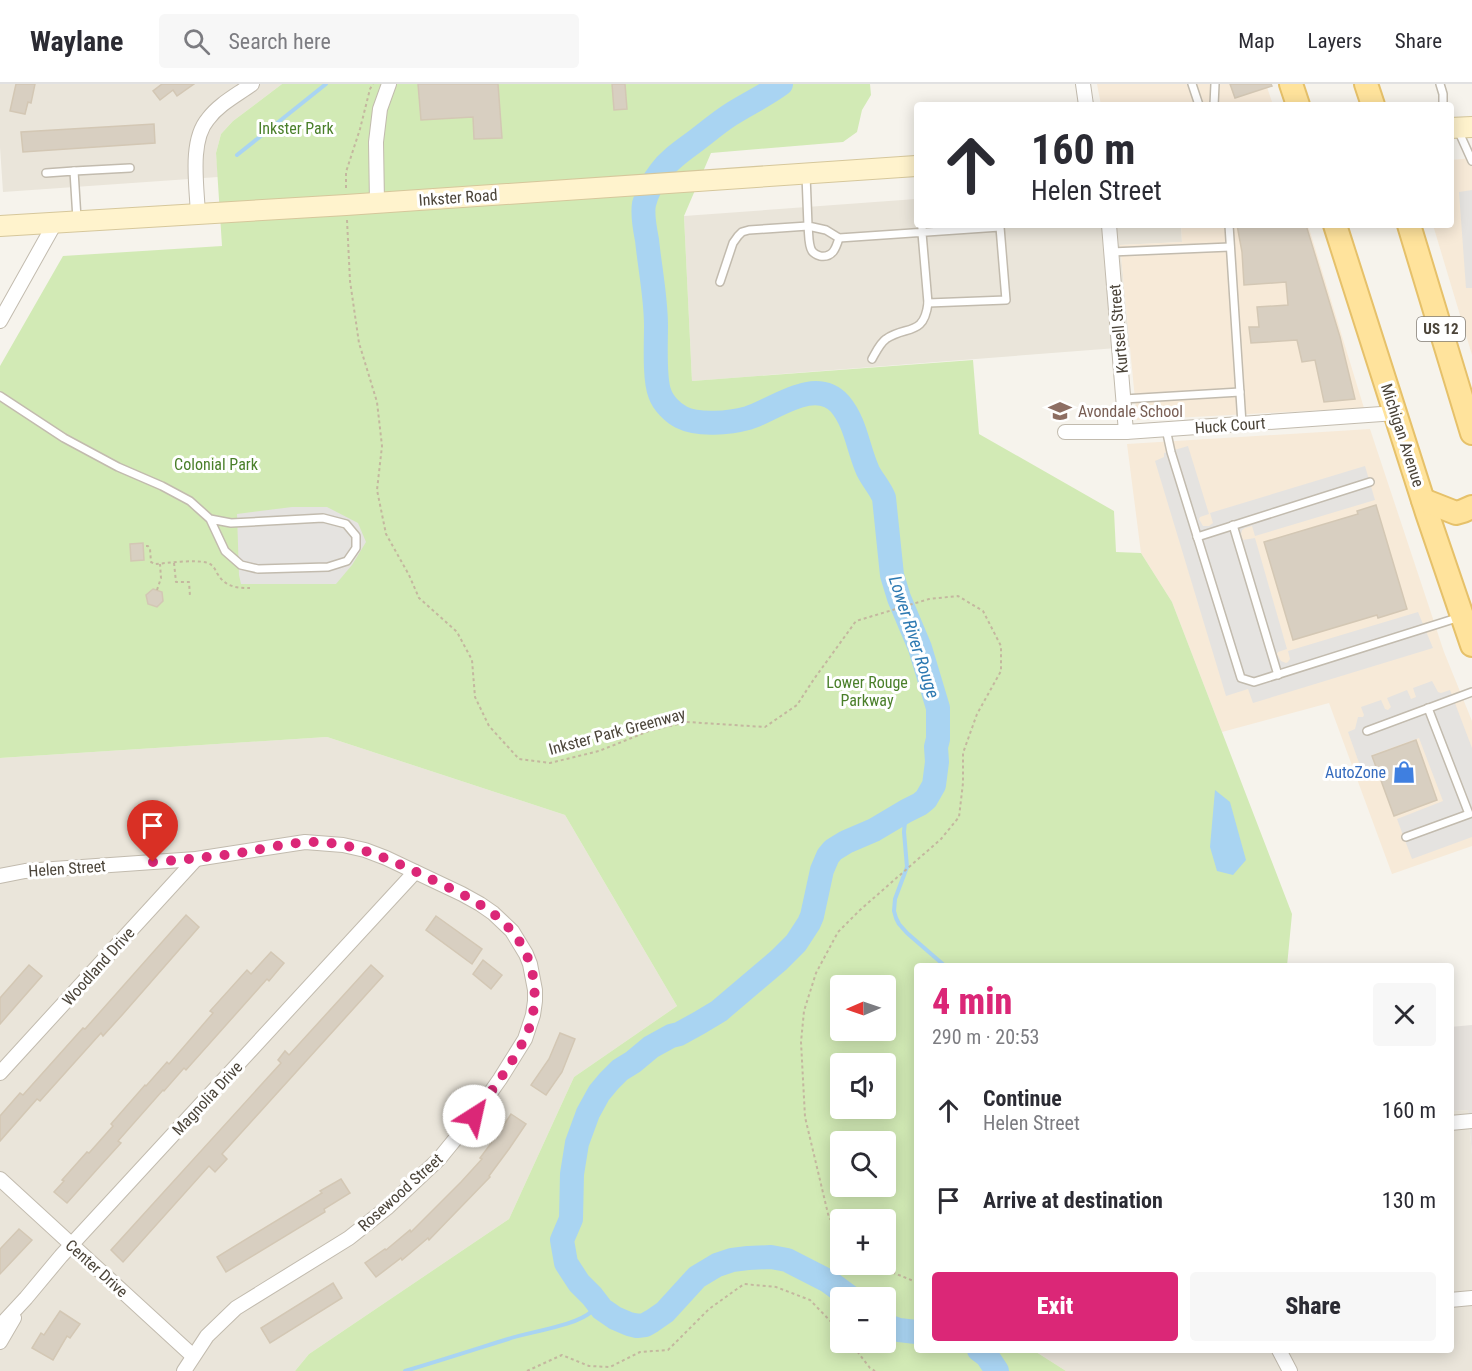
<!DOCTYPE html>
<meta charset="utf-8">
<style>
:root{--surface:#fff;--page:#f7f7f7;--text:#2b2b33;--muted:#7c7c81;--line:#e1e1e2;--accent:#db2777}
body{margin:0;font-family:"Roboto Condensed",sans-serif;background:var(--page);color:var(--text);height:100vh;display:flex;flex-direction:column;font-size:22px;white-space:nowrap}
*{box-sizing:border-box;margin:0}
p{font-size:20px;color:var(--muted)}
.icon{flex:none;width:33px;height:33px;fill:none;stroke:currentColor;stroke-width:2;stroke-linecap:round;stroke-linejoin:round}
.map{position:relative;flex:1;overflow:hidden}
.sheet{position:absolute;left:914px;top:879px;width:540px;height:390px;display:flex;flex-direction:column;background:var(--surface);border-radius:6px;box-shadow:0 3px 15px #0003}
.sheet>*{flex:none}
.guide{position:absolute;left:914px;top:18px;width:540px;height:126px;border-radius:6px;box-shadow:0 3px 15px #0003;background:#fff;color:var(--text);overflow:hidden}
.needle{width:39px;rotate:268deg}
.buttons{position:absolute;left:830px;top:891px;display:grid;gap:12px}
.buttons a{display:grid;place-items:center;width:66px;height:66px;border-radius:6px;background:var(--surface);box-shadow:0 3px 15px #0003;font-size:30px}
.pin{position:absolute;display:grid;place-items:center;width:51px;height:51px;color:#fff;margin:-62px -26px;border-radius:50% 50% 50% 0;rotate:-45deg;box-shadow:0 0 6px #0007}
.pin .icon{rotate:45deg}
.me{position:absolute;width:66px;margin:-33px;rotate:35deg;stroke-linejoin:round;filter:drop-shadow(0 0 4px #0008)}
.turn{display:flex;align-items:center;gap:21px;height:126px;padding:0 18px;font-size:27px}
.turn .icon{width:78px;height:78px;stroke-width:2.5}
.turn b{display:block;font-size:42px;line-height:51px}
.round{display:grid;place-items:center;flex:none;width:63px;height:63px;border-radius:6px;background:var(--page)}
.overview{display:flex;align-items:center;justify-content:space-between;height:102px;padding:0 18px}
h1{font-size:36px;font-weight:800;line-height:45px;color:var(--accent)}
.cta{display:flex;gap:12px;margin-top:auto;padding:12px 18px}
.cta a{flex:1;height:69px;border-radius:6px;background:var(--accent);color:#fff;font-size:24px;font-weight:800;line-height:69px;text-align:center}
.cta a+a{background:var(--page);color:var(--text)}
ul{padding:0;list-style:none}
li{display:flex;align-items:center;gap:18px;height:90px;padding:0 18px}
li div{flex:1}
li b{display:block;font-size:22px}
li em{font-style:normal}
header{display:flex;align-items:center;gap:36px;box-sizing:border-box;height:84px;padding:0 30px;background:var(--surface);border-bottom:2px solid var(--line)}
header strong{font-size:28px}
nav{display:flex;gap:33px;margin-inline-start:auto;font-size:21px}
.search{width:420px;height:54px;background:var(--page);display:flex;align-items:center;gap:15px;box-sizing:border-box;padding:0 21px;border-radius:6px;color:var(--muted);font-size:22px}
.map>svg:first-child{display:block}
</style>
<header>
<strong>Waylane</strong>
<div class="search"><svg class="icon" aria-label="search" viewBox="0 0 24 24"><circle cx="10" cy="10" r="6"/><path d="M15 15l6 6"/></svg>Search here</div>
<nav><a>Map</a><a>Layers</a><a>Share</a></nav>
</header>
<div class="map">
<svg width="1472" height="1287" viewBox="0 0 1472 1287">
<rect width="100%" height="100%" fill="#f6f3ec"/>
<!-- residential -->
<g fill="#eae5da">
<path d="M0 0H282L233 37 221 50 216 69 218 93 3 108 0 63Z"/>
<path d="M916 115V141H1181L1182 158 1120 161 1130 263 692 297 684 132Z"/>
<path d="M327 653 565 731 677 922 574 993 509 1135 309 1270 295 1287H0V674Z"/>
<path d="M1468 1026 1472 1071V1287H1066L1033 1266H1450L1451 1027Z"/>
</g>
<!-- commercial -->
<g fill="#f7ead8">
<path d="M1097 0H1266L1273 21H1101Z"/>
<path d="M1472 74V271L1433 141H1450L1451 76Z"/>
<path d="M1181 141H1308L1364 324 1137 336 1120 161 1182 158Z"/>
<path d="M1370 345 1444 568 1472 637V762L1392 790 1329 619 1222 648 1172 518 1141 469 1127 360Z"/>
</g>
<!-- industrial -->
<path fill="#e6e2dd" d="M1472 941V1071L1468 1026 1451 1027 1450 943Z"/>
<!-- green -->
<path fill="#d2eab5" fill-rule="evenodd" d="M282 0H870L871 11 862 26 857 48 843 58 711 69 684 132 692 297 973 276 979 350 1114 427 1116 468 1141 469 1172 518 1292 830 1287 882H916V1266H1033L1066 1287H295L309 1270 509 1135 574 993 677 922 565 731 327 653 0 674V282L63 172 222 162 216 69 221 50 233 37ZM840 902H885V946H840ZM840 980H885V1024H840ZM840 1058H885V1102H840ZM840 1136H885V1180H840ZM840 1214H885V1258H840Z"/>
<!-- parking -->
<g fill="#e5e3e0">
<path d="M1472 106V204H1466L1459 108Z"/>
<path d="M1188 362 1209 430 1200 433 1199 435 1203 442H1209L1213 439 1210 429 1365 382 1375 416 1255 452 1252 442 1245 444 1242 446 1241 450 1243 456 1255 454 1287 565 1278 568 1277 570 1281 577 1286 579 1288 578 1290 575 1288 567 1418 528 1433 564 1253 619 1248 605 1226 612 1155 377 1164 373V369Z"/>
<path d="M292 423H327L358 439 366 458 352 481 336 500H241L239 491 237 430Z"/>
<path d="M1432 597 1438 608 1441 609 1450 606 1472 664V753L1412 775 1397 735 1443 717 1419 654 1372 671 1377 686 1363 690 1348 648 1355 645 1358 633H1363L1364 631 1361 623 1381 616 1385 625 1388 626 1391 623 1387 614 1407 606 1411 615 1416 613 1413 604Z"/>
</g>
<!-- water -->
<path fill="#a9d4f2" d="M1215 706 1230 718 1246 776 1233 791 1217 787 1210 763Z"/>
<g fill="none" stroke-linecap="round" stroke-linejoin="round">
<!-- stream -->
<g stroke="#a9d4f2" stroke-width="4">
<path d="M237 71 326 0"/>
<path d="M906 727 904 748 907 783 895 815 894 827 896 834 899 840 907 849 945 882"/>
<path d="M405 1287C439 1277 473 1266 508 1255 528 1248 577 1242 592 1227 594 1225 595 1222 597 1219"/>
</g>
<!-- river -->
<g stroke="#a9d4f2" stroke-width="24">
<path d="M781 0C765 12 747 20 730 31 716 40 704 51 690 61 679 69 668 77 660 88 653 97 647 109 644 120 642 131 645 146 647 156 650 185 656 214 656 242 656 259 654 296 660 310 663 319 673 329 681 333 698 342 730 339 748 334 774 326 815 292 840 320 856 339 858 365 868 387 873 397 880 404 884 414L892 491 899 514 920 564 938 624V655L936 663 937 678 934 701 926 715 920 720 906 727 874 746 846 758 833 766 828 772 822 786 812 832 809 839 796 859 779 876 719 927 699 939 679 950 671 952 651 963 633 978 620 986 609 997 599 1009 588 1029 577 1059 572 1090 571 1135 562 1156 566 1179 579 1199 592 1212 602 1225 615 1234 629 1240 637 1242 645 1241 652 1237 665 1228 697 1193 717 1181 732 1176 748 1174 771 1173 787 1176 828 1197 851 1214"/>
<path d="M885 1241 899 1246 916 1248"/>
<path d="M979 1266 987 1272 997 1287"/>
</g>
</g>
<!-- building -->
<g fill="#d8cfc1" stroke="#d3c7b4" stroke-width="1.5">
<path d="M16 0H35L31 19 28 18 25 30 10 27Z"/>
<path d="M162 0H194L177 12 173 6 160 16 153 7Z"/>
<path d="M418 0H498L502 54 474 55 473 33 421 36Z"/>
<path d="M612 0H625L627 25 614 26Z"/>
<path d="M1230 0H1271L1272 2 1235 14Z"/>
<path d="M154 40 155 59 23 68 21 48Z"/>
<path d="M1237 141H1306L1340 253 1355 315 1324 318 1315 276 1302 278 1297 256 1251 259 1249 243H1259L1257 223 1288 221 1286 198 1244 201 1242 168Z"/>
<path d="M1376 421 1407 525 1378 534 1377 531 1293 556 1264 458 1358 430 1357 427Z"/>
<path d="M143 459 144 476 131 477 130 460Z"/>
<path d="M153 505 162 508 163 517 157 523 148 520 146 511Z"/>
<path d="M1416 656 1437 716 1394 732 1372 672Z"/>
<path d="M186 831 199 843 123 930 103 952 101 949 40 1017 37 1015 0 1057V1032L20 1009 23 1011 83 944 85 945Z"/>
<path d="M436 832 482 865 472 880 426 846Z"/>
<path d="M271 868 284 879 269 897 267 895 186 986 184 984 164 1007 163 1006 118 1057 121 1059 101 1081 67 1119 54 1108 64 1097 62 1096 87 1068 89 1069 113 1042 111 1040 145 1001 146 1002 167 978 169 980 213 929 210 927 247 886 251 890Z"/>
<path d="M483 876 502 891 491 905 473 890Z"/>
<path d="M29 881 42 892 0 940V914Z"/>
<path d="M371 881 383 892 222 1070 227 1075 215 1088 209 1082 123 1178 111 1166 281 979 278 976 285 967 289 971Z"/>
<path d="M560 949 575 955 562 988 546 1011 531 1001 549 975Z"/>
<path d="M511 1030 526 1040 509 1065 489 1092 490 1093 429 1156 428 1154 402 1176 401 1174 376 1193 365 1179 385 1165 386 1166 410 1146 411 1148 461 1098 482 1075 480 1074 498 1050Z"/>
<path d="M341 1095 350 1109 324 1125 325 1128 226 1188 217 1173 322 1109 320 1107Z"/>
<path d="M19 1145 32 1156 0 1190V1165Z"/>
<path d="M333 1199 342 1214 270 1259 261 1244Z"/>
<path d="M60 1227 80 1240 70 1254 67 1252 53 1276 32 1264 41 1249 44 1251Z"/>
</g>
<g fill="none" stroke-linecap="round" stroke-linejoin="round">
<!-- lane casing -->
<g stroke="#c2bbae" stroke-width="10">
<g id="lane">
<path d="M1192 0 1199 21"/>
<path d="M1440 0 1443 10V21"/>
<path d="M1214 21 1215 0"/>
<path d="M1458 46 1472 77"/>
<path d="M74 87 130 84"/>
<path d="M46 89 74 87 77 135"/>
<path d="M806 91 808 142 826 146 839 154 1000 143 1006 216 928 219 922 149V141"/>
<path d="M1229 141 1242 340"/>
<path d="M1111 168 1230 163"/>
<path d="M720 198 733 159 738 152 742 148 749 146 808 142C809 149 808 161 812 167 814 170 817 171 820 172 833 174 836 164 839 154"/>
<path d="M872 275C876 268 880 259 886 255 906 241 924 253 928 219"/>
<path d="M0 312 64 354 118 383 162 402 190 417 210 435 225 467 241 481 258 485 328 483 347 477 356 464V452L346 440 323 434 231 439 210 435"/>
<path d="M1124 315 1240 308"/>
<path d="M1166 345 1171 368 1241 594 1254 598 1460 533"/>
<path d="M1233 441 1278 591"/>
<path d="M1197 453 1370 398"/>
<path d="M1367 647 1472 608"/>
<path d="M1406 753 1469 730 1428 624"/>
</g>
</g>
<!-- street casing -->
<g stroke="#c2bbae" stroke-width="16">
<g id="street">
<path d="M1083 0 1086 21"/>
<path d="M377 119 376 58 380 25 389 0"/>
<path d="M198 131C197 103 189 57 208 35 219 20 237 11 252 0"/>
<path d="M1109 141 1126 348"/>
<path d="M0 237 55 139"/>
<path d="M1065 348H1126L1396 329"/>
<path d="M0 792 25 787 196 775 305 758 343 761 365 766 386 774 462 810 480 820 493 829 512 847 526 870 530 880 535 906V917L533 931 525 955 500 995 474 1032 439 1075 388 1123 349 1154 236 1224 207 1252 184 1287"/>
<path d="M0 989 196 775"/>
<path d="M1450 1039 1472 1037"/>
<path d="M0 1095 193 1272"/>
<path d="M1450 1216 1472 1214"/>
<path d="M0 1242 26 1214 61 1172 415 788"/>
<path d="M0 1258 14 1234"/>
<path d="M1279 1266 1290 1287"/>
</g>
</g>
<!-- secondary casing -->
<g stroke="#d6c79b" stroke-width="22">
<g id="secondary">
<path d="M1450 44 1472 43"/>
<path d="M0 142 346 121 916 82"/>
</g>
</g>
<!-- primary casing -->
<g stroke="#e6c16a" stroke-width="26">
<g id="primary">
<path d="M1291 0 1298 21"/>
<path d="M1366 0 1373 21"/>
<path d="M1335 141 1427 429 1472 561"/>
<path d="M1409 141 1472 349"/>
<path d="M1423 416 1456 429 1463 427 1472 423"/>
</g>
</g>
<!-- path -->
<g stroke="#c4b79f" stroke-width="2" stroke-dasharray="3 3" stroke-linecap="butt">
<path d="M346 104V88L360 45 370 5 373 0"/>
<path d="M347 136 350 197 359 259 377 318 382 362 377 406 386 450 409 491 419 514 457 548 472 576 475 613 489 642 519 675 550 679 599 667 649 647 687 638 765 643 797 621 814 595 856 537 929 515 958 512 983 527 1001 562V587L977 630 963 669V699L959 733 941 755 860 826 838 848 816 889 804 927 801 958 805 1033 829 1134 840 1144"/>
<path d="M146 462H148L150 465 151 478 155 480C168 479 196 475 208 479 213 481 215 485 217 489 225 503 236 504 250 504"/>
<path d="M174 479 176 498H189L190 512"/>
<path d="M157 506 161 494 160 480"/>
<path d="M877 1180 879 1183 916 1198"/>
<path d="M850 1258 870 1284 875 1287"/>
<path d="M527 1287 562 1271 589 1282 610 1283 640 1268 668 1266 709 1225 744 1200 776 1203 810 1216 840 1247"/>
</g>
<!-- lane -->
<use href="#lane" stroke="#fff" stroke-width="7"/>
<!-- street -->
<use href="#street" stroke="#fff" stroke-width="14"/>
<!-- secondary -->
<use href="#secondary" stroke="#fff3cd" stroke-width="20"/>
<!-- primary -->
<use href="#primary" stroke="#ffe39c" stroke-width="22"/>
</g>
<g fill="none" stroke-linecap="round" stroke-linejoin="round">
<!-- route -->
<path stroke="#db2777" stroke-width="10" stroke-dasharray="0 18" d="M153 778C182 776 210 773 239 769 265 765 293 757 320 758 362 761 398 779 435 797 482 819 527 842 534 899 536 918 533 939 524 956 510 983 491 1007 474 1032"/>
</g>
<!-- icons -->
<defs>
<g id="school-bare" transform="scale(1.8)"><path d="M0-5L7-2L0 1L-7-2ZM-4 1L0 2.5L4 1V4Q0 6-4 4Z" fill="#8d6e63" stroke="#fff" stroke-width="2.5" paint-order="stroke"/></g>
<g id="shop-bare" transform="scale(1.8)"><path d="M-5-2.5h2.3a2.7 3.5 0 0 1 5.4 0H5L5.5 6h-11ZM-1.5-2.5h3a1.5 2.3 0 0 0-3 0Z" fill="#3f7fe0" stroke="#fff" stroke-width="2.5" paint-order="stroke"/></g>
</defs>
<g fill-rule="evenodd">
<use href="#school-bare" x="1060" y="327"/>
<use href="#shop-bare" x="1404" y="688"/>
</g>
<g text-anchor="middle" stroke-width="6" stroke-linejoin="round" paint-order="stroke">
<!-- shield labels -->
<rect fill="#fff" stroke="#817c74" stroke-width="1.5" x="1417" y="233" width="48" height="24" rx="4.5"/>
<g font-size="15" font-weight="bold" fill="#4b4439">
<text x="1441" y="250">US 12</text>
</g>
<!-- park labels -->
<g font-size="16" fill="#4a7f2a" stroke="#fff">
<text x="296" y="50">Inkster Park</text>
<text x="216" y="386">Colonial Park</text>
<text x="867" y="604">Lower Rouge<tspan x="867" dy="18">Parkway</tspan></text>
</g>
<!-- street labels -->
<g font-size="16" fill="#4b4439" stroke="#fff">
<text transform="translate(458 113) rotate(-4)" y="6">Inkster Road</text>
<text transform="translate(1118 245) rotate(-95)" y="6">Kurtsell Street</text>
<text transform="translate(1230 341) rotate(-4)" y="6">Huck Court</text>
<text transform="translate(1403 351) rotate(72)" y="6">Michigan Avenue</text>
<text transform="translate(617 647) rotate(-15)" y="6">Inkster Park Greenway</text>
<text transform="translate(67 784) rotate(-4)" y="6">Helen Street</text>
<text transform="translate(98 882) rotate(-48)" y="6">Woodland Drive</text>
<text transform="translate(207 1014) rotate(-47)" y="6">Magnolia Drive</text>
<text transform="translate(400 1108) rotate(-42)" y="6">Rosewood Street</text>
<text transform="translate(97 1184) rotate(42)" y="6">Center Drive</text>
</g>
<!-- education labels -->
<g font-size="16" fill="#785e54" stroke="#fff" text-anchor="start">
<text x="1078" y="333">Avondale School</text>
</g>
<!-- shop labels -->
<g font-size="16" fill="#366cbe" stroke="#fff" text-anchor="end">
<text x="1386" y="694">AutoZone</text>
</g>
<!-- water labels -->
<g font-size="18" font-style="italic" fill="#2e7ab2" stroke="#fff">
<text transform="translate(914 553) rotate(72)" y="6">Lower River Rouge</text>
</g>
</g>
</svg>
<div class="buttons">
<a><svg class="needle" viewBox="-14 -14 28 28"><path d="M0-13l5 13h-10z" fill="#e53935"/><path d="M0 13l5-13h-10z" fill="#7c7c81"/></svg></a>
<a><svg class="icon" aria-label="sound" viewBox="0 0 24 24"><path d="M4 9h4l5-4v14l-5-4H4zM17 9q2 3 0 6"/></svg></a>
<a><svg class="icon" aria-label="search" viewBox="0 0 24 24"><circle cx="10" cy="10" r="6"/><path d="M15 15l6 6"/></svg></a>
<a>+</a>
<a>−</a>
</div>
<div class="pin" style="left:153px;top:778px;background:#d93025"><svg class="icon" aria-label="arrive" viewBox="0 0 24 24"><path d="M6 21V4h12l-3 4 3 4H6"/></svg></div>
<svg class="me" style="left:474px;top:1032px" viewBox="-20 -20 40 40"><circle r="19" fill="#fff"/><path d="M0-13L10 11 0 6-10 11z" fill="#db2777"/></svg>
<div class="guide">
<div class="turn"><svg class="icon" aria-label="ahead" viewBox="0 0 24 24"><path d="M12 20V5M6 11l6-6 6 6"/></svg><div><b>160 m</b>Helen Street</div></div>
</div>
<section class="sheet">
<div class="overview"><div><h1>4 min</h1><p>290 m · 20:53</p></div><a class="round"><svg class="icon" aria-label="close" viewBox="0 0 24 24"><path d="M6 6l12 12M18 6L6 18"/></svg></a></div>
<ul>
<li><svg class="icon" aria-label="ahead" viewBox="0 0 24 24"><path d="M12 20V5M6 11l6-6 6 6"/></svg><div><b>Continue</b><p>Helen Street</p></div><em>160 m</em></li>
<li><svg class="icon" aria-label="arrive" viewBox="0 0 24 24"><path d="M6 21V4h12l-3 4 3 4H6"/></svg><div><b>Arrive at destination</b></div><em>130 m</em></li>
</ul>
<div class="cta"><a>Exit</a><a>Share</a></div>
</section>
</div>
